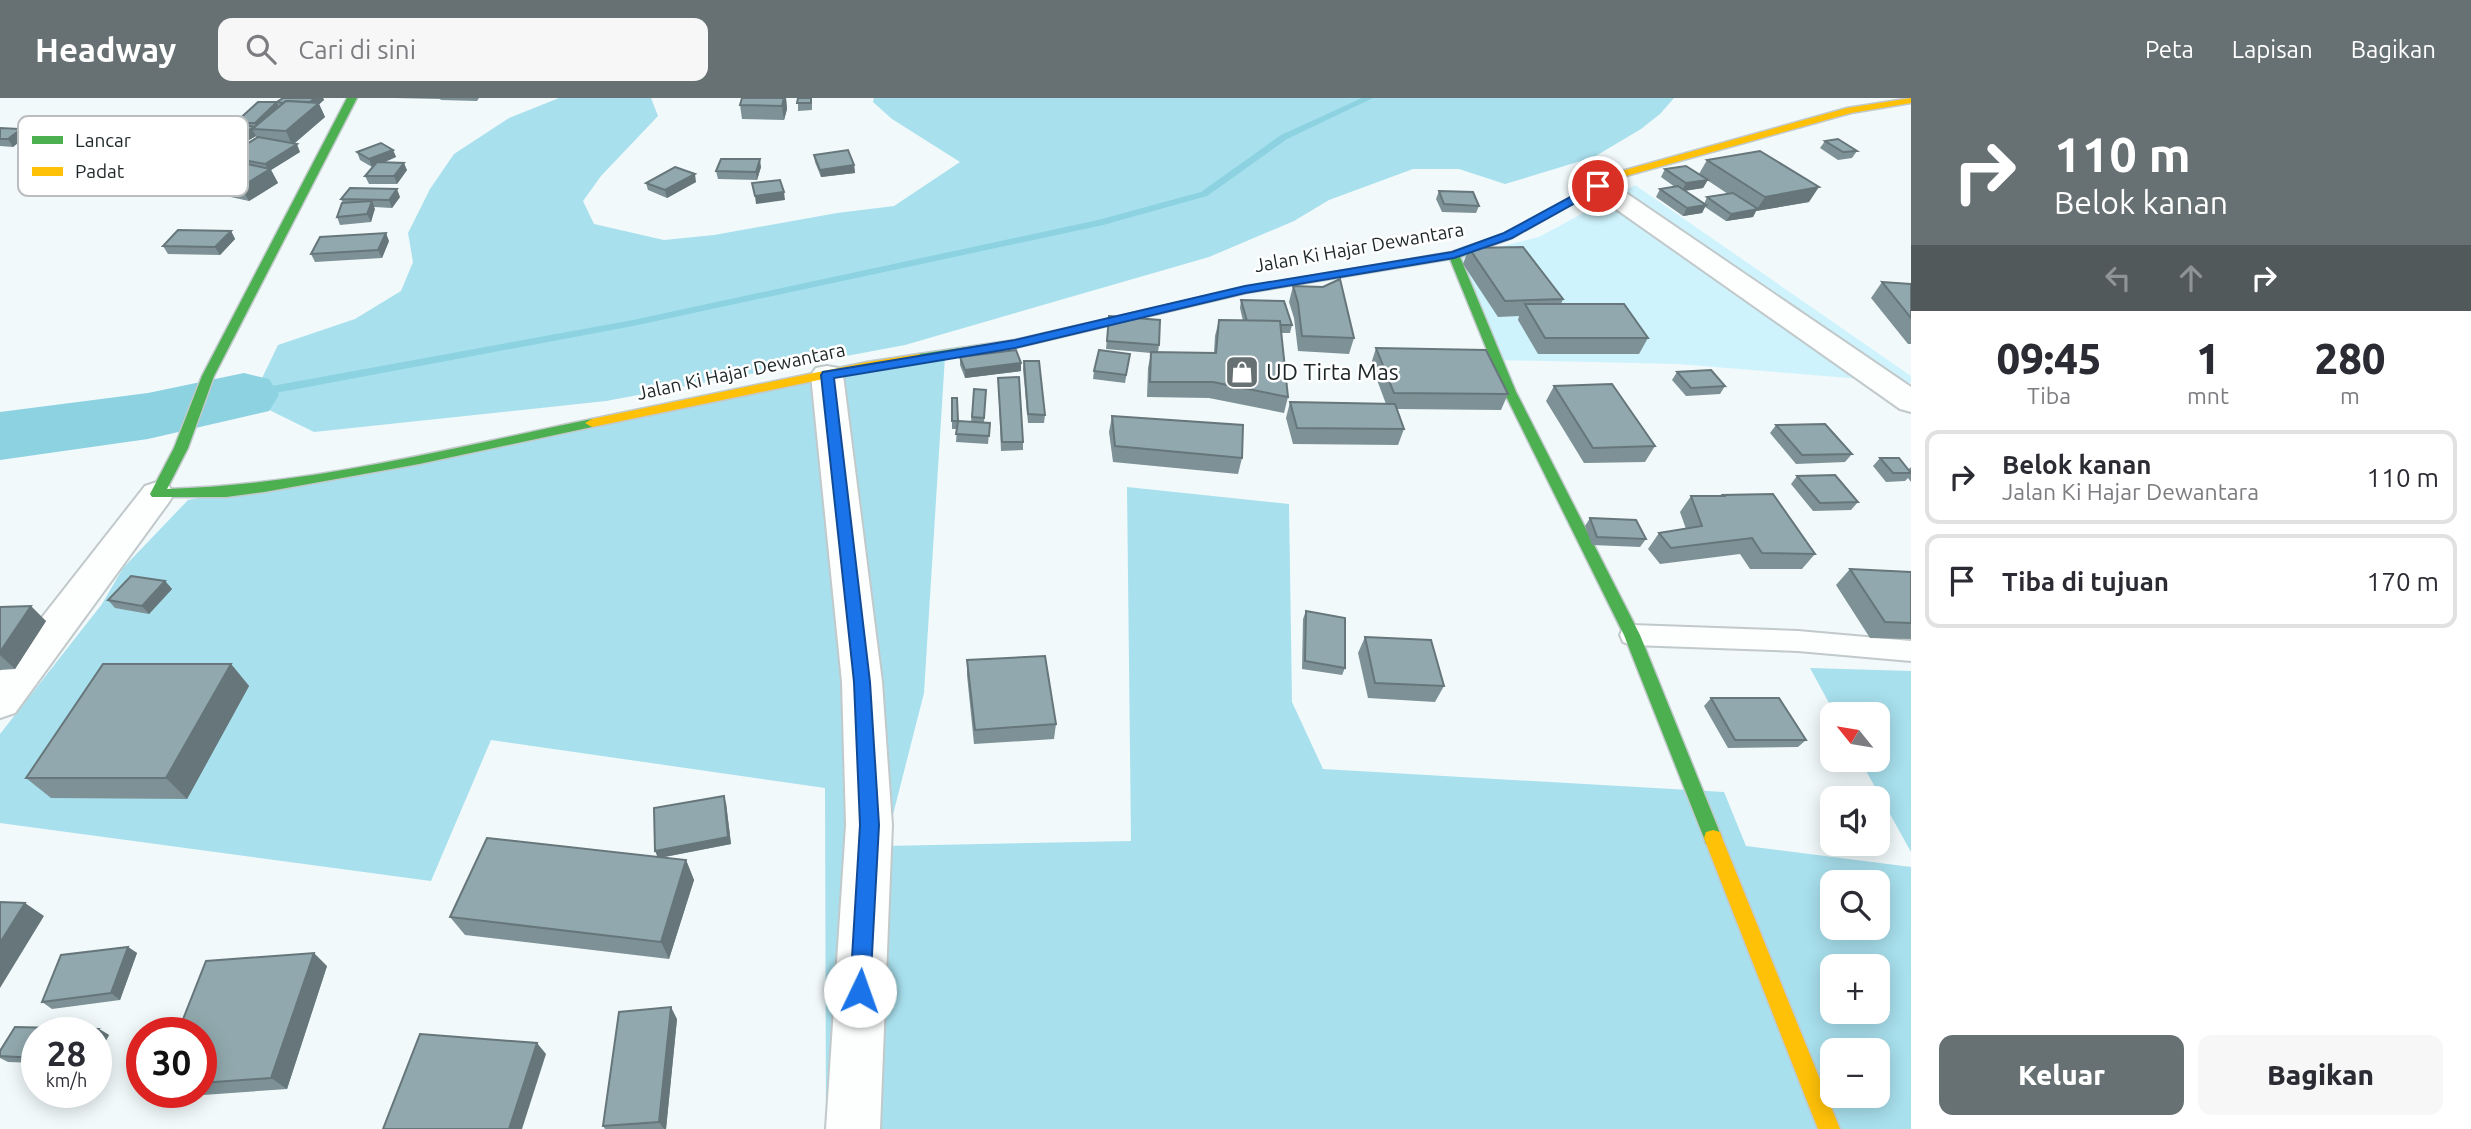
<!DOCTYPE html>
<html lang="id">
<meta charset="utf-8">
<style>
:root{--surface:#fff;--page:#f7f7f7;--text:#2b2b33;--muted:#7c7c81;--line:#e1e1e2;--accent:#677072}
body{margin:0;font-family:Ubuntu,sans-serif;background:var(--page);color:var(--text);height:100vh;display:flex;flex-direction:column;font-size:26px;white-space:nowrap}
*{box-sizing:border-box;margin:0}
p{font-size:23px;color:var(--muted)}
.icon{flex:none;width:38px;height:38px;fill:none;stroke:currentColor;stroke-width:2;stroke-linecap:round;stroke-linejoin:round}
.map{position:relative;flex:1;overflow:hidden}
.details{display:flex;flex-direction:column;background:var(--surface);width:560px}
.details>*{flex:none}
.banner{background:#677072;color:#fff;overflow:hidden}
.needle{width:46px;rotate:300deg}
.fabs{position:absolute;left:1820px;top:604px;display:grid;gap:14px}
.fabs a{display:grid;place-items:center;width:70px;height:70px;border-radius:14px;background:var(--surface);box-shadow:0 4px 18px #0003;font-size:35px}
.speed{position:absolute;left:21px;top:919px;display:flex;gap:14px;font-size:35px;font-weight:700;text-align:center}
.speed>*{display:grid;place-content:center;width:91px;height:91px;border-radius:50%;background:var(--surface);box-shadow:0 4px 18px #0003;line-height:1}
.speed small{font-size:18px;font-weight:400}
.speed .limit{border:10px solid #d22;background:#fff;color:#111}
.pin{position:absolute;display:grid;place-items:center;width:60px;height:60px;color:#fff;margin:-30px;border:4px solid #fff;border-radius:50%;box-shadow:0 2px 7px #0007}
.me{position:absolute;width:77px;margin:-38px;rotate:3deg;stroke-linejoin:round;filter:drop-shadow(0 0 5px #0008)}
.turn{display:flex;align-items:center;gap:24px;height:147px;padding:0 28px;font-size:32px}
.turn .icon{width:91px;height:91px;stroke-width:2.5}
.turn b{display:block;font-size:49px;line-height:60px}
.lanes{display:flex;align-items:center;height:66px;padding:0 28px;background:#0003;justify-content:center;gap:35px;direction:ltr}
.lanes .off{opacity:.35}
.eta{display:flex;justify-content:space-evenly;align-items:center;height:119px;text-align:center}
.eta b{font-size:42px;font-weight:800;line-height:49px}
.button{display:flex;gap:14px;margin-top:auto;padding:14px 28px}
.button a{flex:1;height:80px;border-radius:14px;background:var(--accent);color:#fff;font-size:28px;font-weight:800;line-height:80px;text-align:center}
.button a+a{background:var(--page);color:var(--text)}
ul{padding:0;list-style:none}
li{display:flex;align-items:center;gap:21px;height:94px;margin:0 14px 10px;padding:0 14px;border:4px solid var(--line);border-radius:14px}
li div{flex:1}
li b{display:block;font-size:26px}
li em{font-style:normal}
header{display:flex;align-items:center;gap:42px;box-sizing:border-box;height:98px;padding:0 35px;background:var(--accent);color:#fff}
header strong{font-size:33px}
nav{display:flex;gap:38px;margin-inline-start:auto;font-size:24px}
.search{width:490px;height:63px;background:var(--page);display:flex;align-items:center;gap:18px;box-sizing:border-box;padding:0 24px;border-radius:14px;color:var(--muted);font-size:26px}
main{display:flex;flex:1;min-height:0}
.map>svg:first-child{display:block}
</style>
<header>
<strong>Headway</strong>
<div class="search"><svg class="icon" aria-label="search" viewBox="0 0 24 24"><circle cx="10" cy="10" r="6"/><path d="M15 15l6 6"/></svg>Cari di sini</div>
<nav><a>Peta</a><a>Lapisan</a><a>Bagikan</a></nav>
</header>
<main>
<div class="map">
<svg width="1911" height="1031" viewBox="0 0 1911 1031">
<rect width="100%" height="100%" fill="#f1f9fb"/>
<!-- green -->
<path fill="#cef3fc" d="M1635 87 1911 278V285L1678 266 1497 262 1453 160 1539 139Z"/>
<!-- forest -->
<g fill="#a8e0ed" fill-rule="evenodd">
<path d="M559 0H651L658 18 601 78 583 103 594 126 664 142 714 137 837 115 894 108 960 64 892 21 873 4 874 0H1674L1660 16 1641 31 1594 59 1505 86 1459 71H1413L1329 102 1294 123 1209 159 905 247 606 303 314 334 251 303 278 247 355 221 401 193 413 164 408 135 430 91 454 56 509 20Z"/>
<path d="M945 258 924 595 885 748 1131 743 1127 389 1289 406 1292 604 1323 671 1724 694 1746 748 1911 769V1031H826L825 690 491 642 431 783 0 725V636L102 506 123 470 188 402ZM1832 784H1878V830H1832ZM1832 868H1878V914H1832ZM1832 952H1878V998H1832Z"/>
<path d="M1810 570 1911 573V754L1860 662H1878V616H1835Z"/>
</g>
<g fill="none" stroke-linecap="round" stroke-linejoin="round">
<!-- stream -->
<path fill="#8cd2e1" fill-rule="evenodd" d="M1362 0H1373L1287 41 1207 98 1103 127 633 228 244 301 238 297 244 293 633 222 1098 122 1201 94 1281 37Z"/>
<!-- river -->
<path fill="#8cd2e1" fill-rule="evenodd" d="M244 275 269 281 279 297 269 313 148 341 0 362V314L148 295Z"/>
<!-- lane casing -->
<g stroke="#c1c9cb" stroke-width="4">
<path id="lane" d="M1632 527 1798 533 1911 543V563L1798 553 1632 547 1623 544 1620 537 1623 530Z"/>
</g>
<!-- street casing -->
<g stroke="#c1c9cb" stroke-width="4">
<g id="street">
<path d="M1598 79 1607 82 1911 289V314L1900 311 1589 92 1585 87 1589 82Z"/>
<path d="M827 268 838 270 843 277 882 584 892 727 880 1031H826L846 727 842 584 811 277 816 270Z"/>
<path d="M157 384 169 388 174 396 169 404 15 615 0 620V573L145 388Z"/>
</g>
</g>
<!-- fast casing -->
<g stroke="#c1c9cb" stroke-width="3">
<g id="fast">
<path d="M347 0H357L214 278 188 350 167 391C310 387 452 350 592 321L599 325 592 329 419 366 264 394 226 399H152L150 396 174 350 202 278Z"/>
<path d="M1579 95 1588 97 1512 140 1460 159 1516 294 1640 537 1722 740 1720 746 1713 748 1706 746 1704 740 1624 537 1504 294 1450 161 1246 195 1015 250 919 264 913 260 919 256 1015 242 1246 189 1452 154 1504 136Z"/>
</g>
</g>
<!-- slow casing -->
<g stroke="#c1c9cb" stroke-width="3">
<g id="slow">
<path d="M1911 0V5L1851 15 1626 78 1587 99 1578 97 1618 74 1847 10Z"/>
<path d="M919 256 925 260 923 263 867 272 592 329 585 325 592 321 867 264Z"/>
<path d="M1713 732 1720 734 1722 740 1840 1031H1818L1704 740 1706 734Z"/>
</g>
</g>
<!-- lane -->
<use href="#lane" fill="#fdfefe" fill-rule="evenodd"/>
<!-- street -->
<use href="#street" fill="#fdfefe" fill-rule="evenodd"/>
<!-- fast -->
<use href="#fast" fill="#4caf50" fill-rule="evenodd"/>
<!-- slow -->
<use href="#slow" fill="#ffc107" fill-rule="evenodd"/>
</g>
<!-- wall -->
<g fill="#7d9196" fill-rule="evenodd">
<path d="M283 0H323L324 2 319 6 325 19 294 46 300 54 271 72 278 85 249 103 180 88 177 82 164 90 143 86 139 78 198 58 228 61 226 59 256 40V38L220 59 199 54 195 46 279 8 277 4Z"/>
<path d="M395 0H479L477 3 441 2 440 1Z"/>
<path d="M786 0 787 11 784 22 742 21 740 7Z"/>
<path d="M798 0H812V12L798 13Z"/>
<path d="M0 30 26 38 13 49 0 48Z"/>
<path d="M142 32 146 39 115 53 85 42 80 34Z"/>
<path d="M1825 43 1857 53 1852 60 1838 62 1820 50Z"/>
<path d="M393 52 396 59 383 65 407 72 397 86H369L365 78 373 68 372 69 360 62 357 54Z"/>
<path d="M814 57 854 67 855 75 821 79 815 64Z"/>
<path d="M1707 62 1809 104 1756 113 1753 119 1726 123 1705 109 1702 115 1683 118 1656 99 1660 91 1675 89 1661 79 1665 71 1699 76ZM1707 82 1728 96 1707 99 1704 106 1685 93 1703 90Z"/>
<path d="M761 69 757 82 718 81 716 73Z"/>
<path d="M696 84 667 100 648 92 646 85Z"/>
<path d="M1439 93 1479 108 1476 115 1442 114 1436 101Z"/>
<path d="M400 99 392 110 374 109 371 124 340 127 337 119 343 105 341 101Z"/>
<path d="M231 133 235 141 220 157 168 156 163 148Z"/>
<path d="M389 143 382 160 315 164 311 156Z"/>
<path d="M1469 150 1563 201 1561 206 1648 240 1639 256H1538L1518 222 1519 218 1498 219 1463 166Z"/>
<path d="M1882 184 1911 186V246H1908L1871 200Z"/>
<path d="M1293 188 1354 240 1349 256 1298 253 1294 220 1289 204Z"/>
<path d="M1241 202 1292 227 1290 235H1281L1288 299 1284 315 1209 300 1147 299 1148 270 1151 255 1106 251 1109 218 1159 247 1158 254 1214 255 1215 238 1219 222 1243 223 1240 210Z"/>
<path d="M1376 250 1508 296 1501 312 1397 311 1404 331 1398 347 1293 346 1286 320 1290 304 1386 306 1371 266Z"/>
<path d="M1130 256 1125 285 1093 281 1094 273Z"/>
<path d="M960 259 1021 265V273L965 280 960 267Z"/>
<path d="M1024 263 1045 317 1044 325H1028L1023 271Z"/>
<path d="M1677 274 1725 288 1720 296 1686 298 1672 282Z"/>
<path d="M998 280 1023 344V352L1001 353Z"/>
<path d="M1554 288 1655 348 1645 364 1584 365 1546 303Z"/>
<path d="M974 291 986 292 984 324 990 325 988 346 956 344 957 331H952V300L958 323 971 324Z"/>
<path d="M1112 318 1242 360 1238 376 1113 364 1109 334Z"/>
<path d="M1776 327 1852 356 1845 364 1796 366 1770 335Z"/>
<path d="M1880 360 1909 371 1911 369V384L1908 380 1905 383 1886 384 1873 368Z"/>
<path d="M1797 378 1858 404 1851 412 1813 413 1791 386Z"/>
<path d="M1723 397 1815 456 1802 471H1750L1740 456 1660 466 1648 451 1659 435 1686 431 1680 414 1691 398H1721Z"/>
<path d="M1590 420 1646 441 1640 449 1592 447 1585 428Z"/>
<path d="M1850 471 1911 474V541L1870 540 1836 487Z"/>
<path d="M165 483 172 491 149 516 115 510 108 502Z"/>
<path d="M0 509 46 523 15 571 0 572Z"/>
<path d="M1306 513 1345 570 1342 577 1302 571 1303 521Z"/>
<path d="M1365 539 1444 588 1435 604 1368 600 1358 555Z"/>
<path d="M967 562 1056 626 1054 641 974 646 967 577Z"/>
<path d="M231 566 249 588 187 701 51 700 26 680Z"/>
<path d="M1711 600 1806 642 1798 649 1728 650 1704 608Z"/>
<path d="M726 705 731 746 660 760 686 762 694 782 669 861 465 837 450 819 658 759Z"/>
<path d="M128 849 137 855 120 902 52 911 42 904Z"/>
<path d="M327 868 287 991 175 999 166 994H201V934Z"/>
<path d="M677 921 666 1031H605L603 1028Z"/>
<path d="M15 929 99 931 109 937 96 961V934H37V965L8 964 0 960V953Z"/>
</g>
<!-- shaded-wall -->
<g fill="#66767a">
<path d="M315 0H323L324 2 319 6 325 19 292 47 286 33 308 6Z"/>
<path d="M784 0H786L787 11 784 22 782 8Z"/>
<path d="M277 4 281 12 258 31 255 25Z"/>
<path d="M21 31 26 38 13 49 8 41Z"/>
<path d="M252 31 256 38 220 59 216 51Z"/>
<path d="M142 32 146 39 115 53 111 45Z"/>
<path d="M297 46 300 54 271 72 278 85 249 103 241 89 268 72 265 66Z"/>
<path d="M393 52 396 59 372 69 369 61Z"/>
<path d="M760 61 761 69 757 82 756 74Z"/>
<path d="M404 65 407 72 397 86 394 78Z"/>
<path d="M854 67 855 75 821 79 820 72Z"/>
<path d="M173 74 177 82 164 90 160 82Z"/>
<path d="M695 76 696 84 667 100 665 92Z"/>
<path d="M1708 82 1703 90 1682 93 1686 85Z"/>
<path d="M1819 89 1809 104 1756 113 1753 119 1726 123 1731 116 1757 111 1765 99Z"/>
<path d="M397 91 400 99 392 110 389 102Z"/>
<path d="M784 94 785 102 756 106 755 98Z"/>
<path d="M372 103 375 111 371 124 367 116Z"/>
<path d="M1706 107 1702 115 1683 118 1687 110Z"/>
<path d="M231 133 235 141 220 157 215 149Z"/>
<path d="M386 135 389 143 382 160 378 152Z"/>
<path d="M1021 265V273L965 280V272Z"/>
<path d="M165 483 172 491 149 516 142 508Z"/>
<path d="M31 508 46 523 15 571 0 557V554Z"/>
<path d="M231 566 249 588 187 701 166 680Z"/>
<path d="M724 698 726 705 731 746 658 760 655 753Z"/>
<path d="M686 762 694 782 669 861 661 844Z"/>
<path d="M25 805 44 818 0 890V845Z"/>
<path d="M128 849 137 855 120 902 111 895Z"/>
<path d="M314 855 327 868 287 991 271 980Z"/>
<path d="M671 909 677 921 666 1031H664L659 1024Z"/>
<path d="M99 931 109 937 96 961V937Z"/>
<path d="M537 945 546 956 522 1031H509Z"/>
</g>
<!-- building -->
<g fill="#91a9ae" stroke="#66767a" stroke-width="2">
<path d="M283 0H315L310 4 286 3 283 5 277 4Z"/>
<path d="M742 0H784L782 8 740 7Z"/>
<path d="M798 0H811V5H797Z"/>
<path d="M286 3 319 5 286 33 252 31Z"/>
<path d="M258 4H277L255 25H239L254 29 216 51 195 46 235 25Z"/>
<path d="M0 30 21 31 8 41H0Z"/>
<path d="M258 39 297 46 265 66 226 59Z"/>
<path d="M1838 41 1857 53 1843 54 1825 43Z"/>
<path d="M381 45 393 52 369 61 357 54Z"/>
<path d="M848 52 854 67 820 72 814 57Z"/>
<path d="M1760 53 1819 89 1765 99 1707 62Z"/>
<path d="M203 56 270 71 241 89 172 73Z"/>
<path d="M721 61H760L756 74 716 73Z"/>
<path d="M377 64 404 65 394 78H365Z"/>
<path d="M1686 68 1708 82 1686 85 1665 71Z"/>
<path d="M675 69 695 76 665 92 646 85Z"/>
<path d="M780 82 784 94 755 98 752 85Z"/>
<path d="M1678 88 1706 107 1687 110 1660 91Z"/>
<path d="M350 90 397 91 389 102 341 101Z"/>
<path d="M1439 93 1473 94 1479 108 1444 106Z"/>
<path d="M1733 95 1758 111 1731 116 1707 99Z"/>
<path d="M372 103 367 116 337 119 342 105Z"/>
<path d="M178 132 231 133 215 149 163 148Z"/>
<path d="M386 135 378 152 311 156 320 139Z"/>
<path d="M1523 149 1563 201 1505 203 1469 150Z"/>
<path d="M1340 181 1354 240 1302 238 1298 205 1293 188 1323 189Z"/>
<path d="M1882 184 1911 186V220Z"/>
<path d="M1241 202 1284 203 1292 227H1280V223H1247Z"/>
<path d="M1525 206H1624L1648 240H1545Z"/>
<path d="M1109 218 1160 222 1159 247 1107 243Z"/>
<path d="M1219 222 1280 223 1288 299 1213 284H1150L1151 254 1216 255Z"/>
<path d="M1376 250 1486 252 1508 296 1394 295Z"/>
<path d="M1016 252 1021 265 965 272 960 259Z"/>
<path d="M1099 252 1130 256 1126 277 1094 273Z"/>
<path d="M1024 263H1039L1045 317 1028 316Z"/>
<path d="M1711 272 1725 288 1691 290 1677 274Z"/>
<path d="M1019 279 1023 344H1002L998 280Z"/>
<path d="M1612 286 1655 348 1593 350 1554 288Z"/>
<path d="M974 291 986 292 984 320 972 319Z"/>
<path d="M952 300H957L958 323H952Z"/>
<path d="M1290 304 1395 306 1404 331 1297 330Z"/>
<path d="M1112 318 1243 327 1242 360 1115 348Z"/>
<path d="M958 323 990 325 989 338 956 336Z"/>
<path d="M1825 326 1852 356 1802 357 1776 327Z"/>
<path d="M1880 360H1899L1911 375H1893Z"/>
<path d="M1835 377 1858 404 1820 405 1797 378Z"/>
<path d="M1773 396 1815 456 1762 455 1752 440 1671 450 1659 435 1702 428 1691 398H1724L1723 397Z"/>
<path d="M1590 420 1636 422 1646 441 1597 439Z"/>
<path d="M1850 471 1911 474V525L1885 524Z"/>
<path d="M131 478 165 483 142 508 108 502Z"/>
<path d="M31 508 0 554V509Z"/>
<path d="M1306 513 1345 520V570L1305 563Z"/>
<path d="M1365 539 1431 542 1444 588 1375 585Z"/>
<path d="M1045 558 1056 626 975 632 967 562Z"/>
<path d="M103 566H231L166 680H26Z"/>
<path d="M1711 600H1779L1806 642H1735Z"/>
<path d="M724 698 728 739 655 753 654 710Z"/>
<path d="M487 740 686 762 661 844 450 819Z"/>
<path d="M0 804 25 805 0 845Z"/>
<path d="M128 849 111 895 42 904 61 857Z"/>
<path d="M314 855 271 980 201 985V934H178L206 863Z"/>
<path d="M671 909 659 1024 603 1028 619 914Z"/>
<path d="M15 929 99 931 96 937V934H37V960L0 958V953Z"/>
<path d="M420 936 537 945 509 1031H383Z"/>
</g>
<!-- route -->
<path fill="#1a73e8" stroke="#114b97" stroke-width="2" d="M1598 84 1603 88 1602 90 1512 140 1454 160 1245 195 1015 250 834 280 870 584 879 727 870 893 867 901 860 904 853 901 850 893 860 727 854 584 821 277 823 274 1015 242 1245 188 1452 154 1504 135Z"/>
<!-- icons -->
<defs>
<g id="shop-square" transform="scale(1.75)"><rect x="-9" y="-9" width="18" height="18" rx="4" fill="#677072" stroke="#fff"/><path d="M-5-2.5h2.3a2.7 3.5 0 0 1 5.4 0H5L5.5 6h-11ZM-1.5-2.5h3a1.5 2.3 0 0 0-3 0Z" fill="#fff"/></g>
</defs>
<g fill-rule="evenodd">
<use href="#shop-square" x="1242" y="274"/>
</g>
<g text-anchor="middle" stroke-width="5" stroke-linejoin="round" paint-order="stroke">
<!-- far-street labels -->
<g font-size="19" fill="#1d2628" stroke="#fff">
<text transform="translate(1359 149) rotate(-10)" y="7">Jalan Ki Hajar Dewantara</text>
<text transform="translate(741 273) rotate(-12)" y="7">Jalan Ki Hajar Dewantara</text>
</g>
<!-- poi labels -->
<g font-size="23" fill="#1d2628" stroke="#fff" text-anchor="start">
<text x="1266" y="282">UD Tirta Mas</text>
</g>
</g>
<!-- legend -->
<rect x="18" y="18" width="230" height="80" rx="10" fill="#fff" stroke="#bbbebe" stroke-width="2"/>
<rect x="32" y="38" width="31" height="8" fill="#4caf50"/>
<rect x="32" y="69" width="31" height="9" fill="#ffc107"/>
<g font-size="19" fill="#1d2628">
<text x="75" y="49">Lancar</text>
<text x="75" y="80">Padat</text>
</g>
</svg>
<div class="fabs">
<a><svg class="needle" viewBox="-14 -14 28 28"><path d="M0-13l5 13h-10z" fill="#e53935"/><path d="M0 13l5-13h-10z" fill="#7c7c81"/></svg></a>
<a><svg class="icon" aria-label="sound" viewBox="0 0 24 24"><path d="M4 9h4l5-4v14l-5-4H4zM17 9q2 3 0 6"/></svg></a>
<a><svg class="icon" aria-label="search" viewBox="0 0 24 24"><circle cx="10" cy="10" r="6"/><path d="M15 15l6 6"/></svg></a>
<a>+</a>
<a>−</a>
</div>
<div class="speed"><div>28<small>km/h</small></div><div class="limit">30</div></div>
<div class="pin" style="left:1598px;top:88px;background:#d93025"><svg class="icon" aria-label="arrive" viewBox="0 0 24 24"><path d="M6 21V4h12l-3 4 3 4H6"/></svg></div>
<svg class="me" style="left:860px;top:893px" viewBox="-20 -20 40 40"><circle r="19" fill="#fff"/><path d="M0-13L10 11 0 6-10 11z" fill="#1a73e8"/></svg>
</div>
<section class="details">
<div class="banner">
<div class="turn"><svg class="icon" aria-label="right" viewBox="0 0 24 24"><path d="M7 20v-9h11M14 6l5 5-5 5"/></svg><div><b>110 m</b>Belok kanan</div></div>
<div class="lanes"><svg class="icon off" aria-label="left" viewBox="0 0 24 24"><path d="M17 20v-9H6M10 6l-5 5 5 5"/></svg><svg class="icon off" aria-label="ahead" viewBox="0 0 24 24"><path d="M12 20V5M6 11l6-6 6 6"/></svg><svg class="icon" aria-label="right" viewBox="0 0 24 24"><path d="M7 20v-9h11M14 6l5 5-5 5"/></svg></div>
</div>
<div class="eta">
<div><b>09:45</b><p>Tiba</p></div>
<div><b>1</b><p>mnt</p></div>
<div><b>280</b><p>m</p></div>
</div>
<ul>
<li><svg class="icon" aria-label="right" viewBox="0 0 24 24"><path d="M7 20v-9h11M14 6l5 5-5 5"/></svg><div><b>Belok kanan</b><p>Jalan Ki Hajar Dewantara</p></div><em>110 m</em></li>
<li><svg class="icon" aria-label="arrive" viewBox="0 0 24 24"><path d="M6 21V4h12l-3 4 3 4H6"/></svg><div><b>Tiba di tujuan</b></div><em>170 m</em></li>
</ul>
<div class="button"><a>Keluar</a><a>Bagikan</a></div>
</section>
</main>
